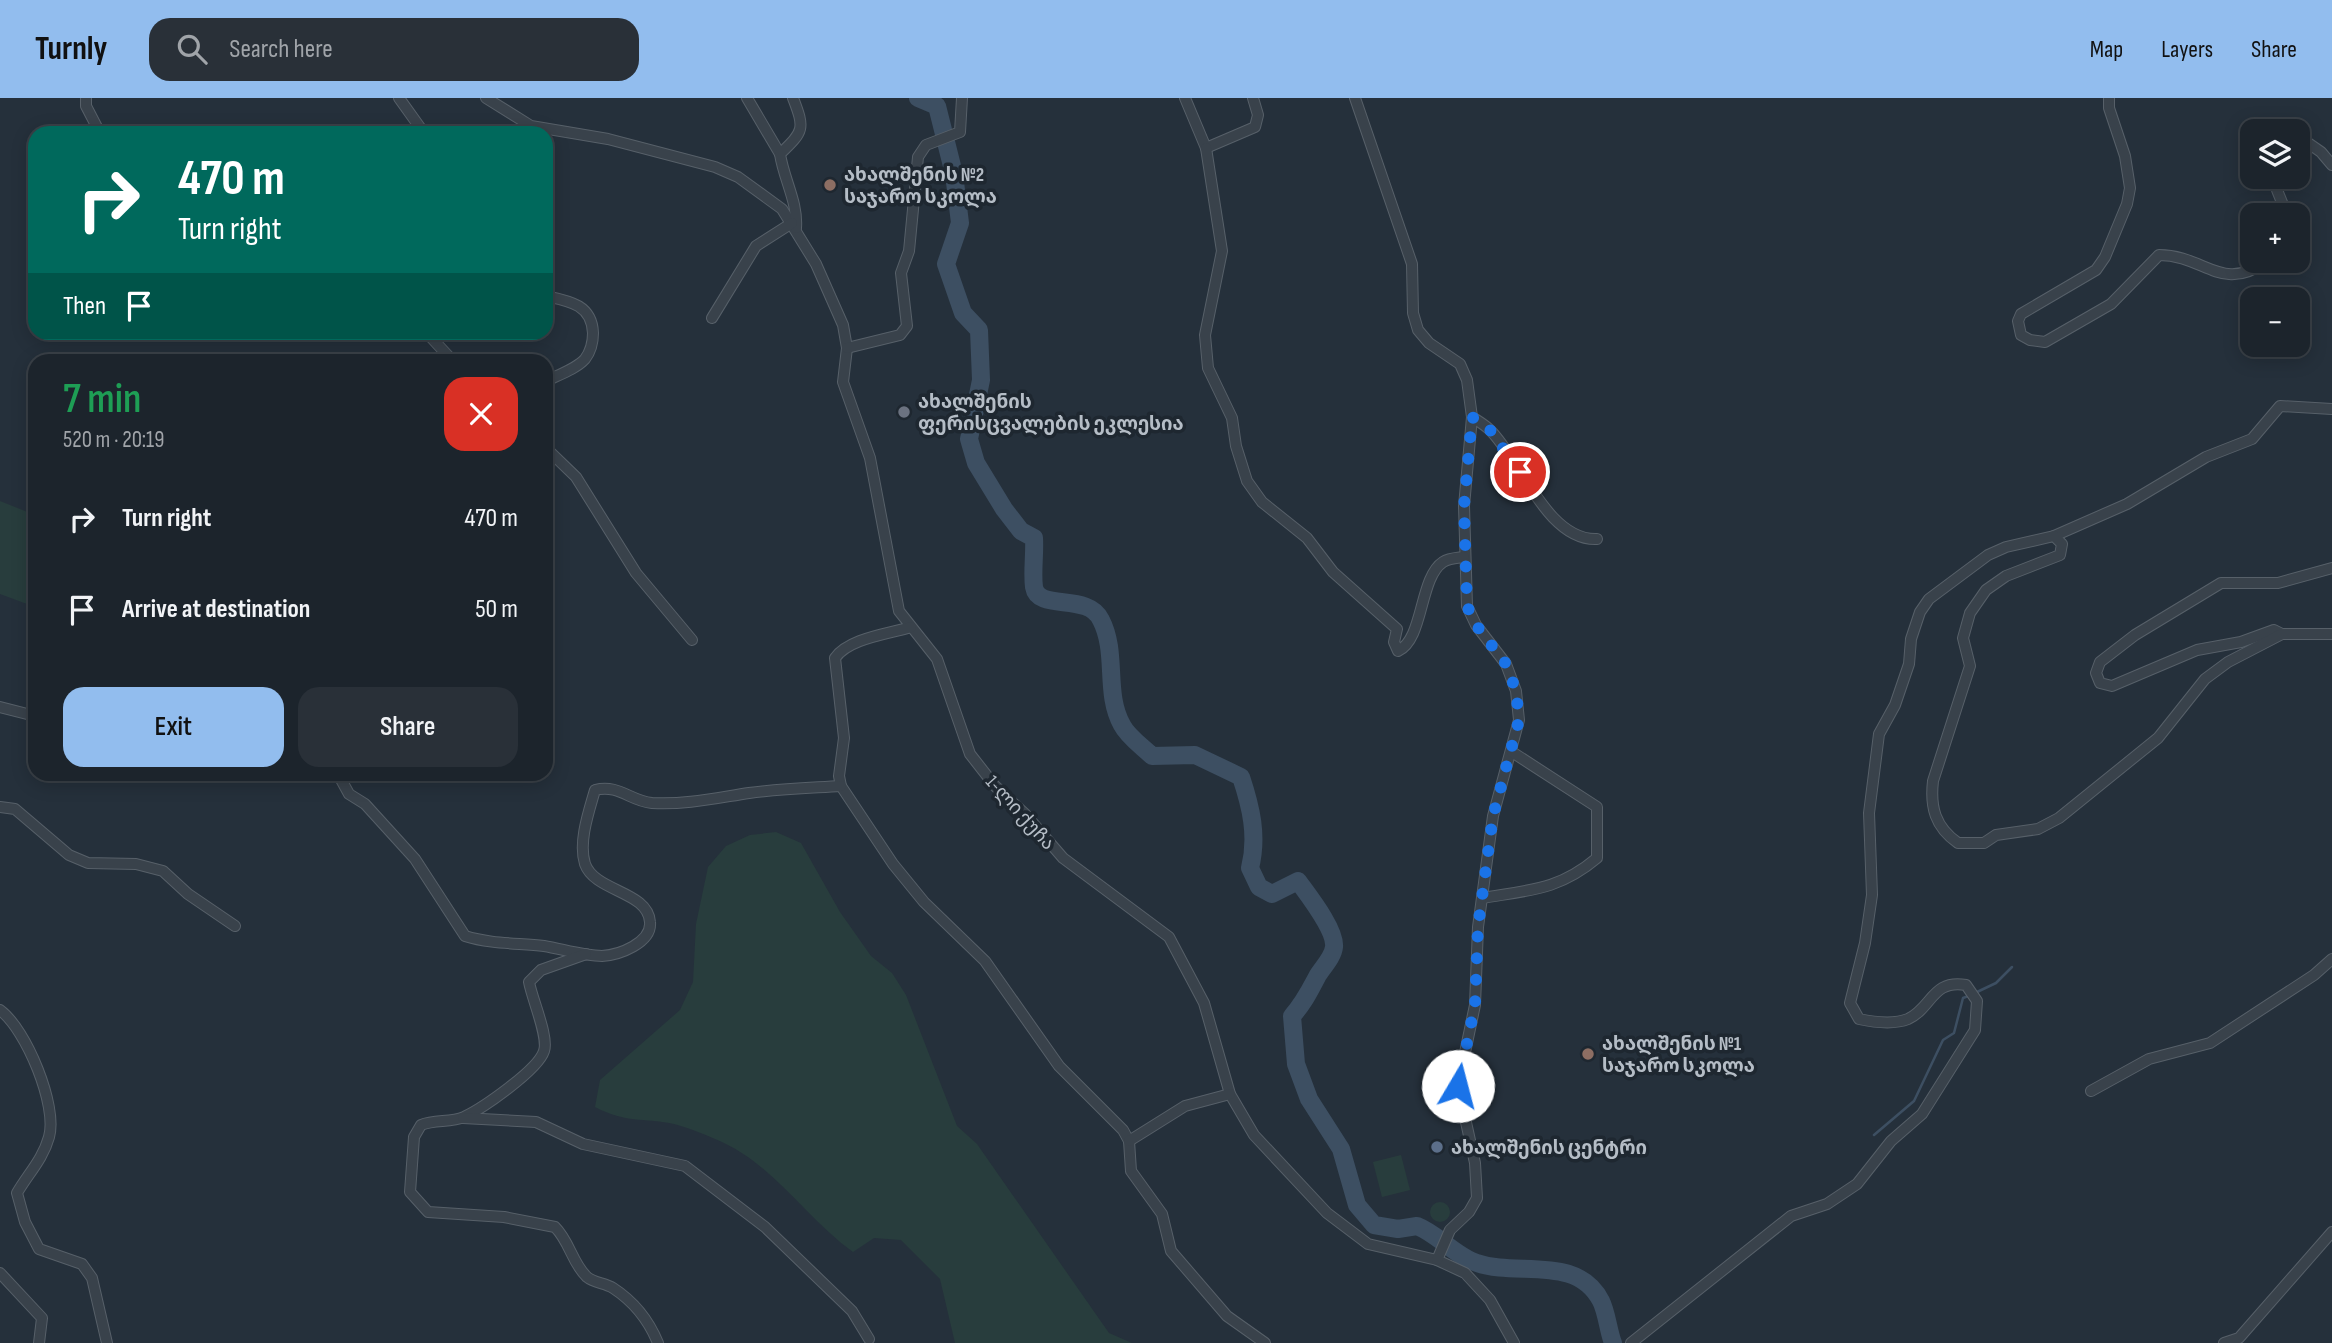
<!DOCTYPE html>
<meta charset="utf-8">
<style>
:root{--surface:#1c242c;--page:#293038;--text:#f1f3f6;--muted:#a0a4a9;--line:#3a4148;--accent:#92bdee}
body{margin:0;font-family:"Sofia Sans Condensed","Noto Sans Georgian",sans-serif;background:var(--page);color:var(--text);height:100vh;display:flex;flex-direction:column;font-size:26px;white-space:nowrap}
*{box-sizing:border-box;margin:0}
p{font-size:23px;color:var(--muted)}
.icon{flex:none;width:38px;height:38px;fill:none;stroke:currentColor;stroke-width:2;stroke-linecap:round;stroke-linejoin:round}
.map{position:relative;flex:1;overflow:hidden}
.side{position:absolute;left:28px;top:256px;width:525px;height:427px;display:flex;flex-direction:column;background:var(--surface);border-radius:21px;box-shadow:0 4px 18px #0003,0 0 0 2px var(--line)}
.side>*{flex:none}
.top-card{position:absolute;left:28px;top:28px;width:525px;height:214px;border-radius:21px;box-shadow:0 4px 18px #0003,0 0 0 2px var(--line);background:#00695c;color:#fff;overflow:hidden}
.buttons{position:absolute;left:2240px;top:21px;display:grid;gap:14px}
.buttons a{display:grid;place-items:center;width:70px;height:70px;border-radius:14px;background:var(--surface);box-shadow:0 4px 18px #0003,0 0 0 2px var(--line);font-size:35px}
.pin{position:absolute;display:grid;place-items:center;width:60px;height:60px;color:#fff;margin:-30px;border:4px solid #fff;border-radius:50%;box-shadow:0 2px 7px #0007}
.me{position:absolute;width:77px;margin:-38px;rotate:8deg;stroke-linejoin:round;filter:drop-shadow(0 0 5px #0008)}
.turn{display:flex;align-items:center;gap:24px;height:147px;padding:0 35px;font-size:32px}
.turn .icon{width:91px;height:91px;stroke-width:2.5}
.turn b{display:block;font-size:49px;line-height:60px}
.then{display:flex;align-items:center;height:66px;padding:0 35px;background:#0003;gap:14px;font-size:26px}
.round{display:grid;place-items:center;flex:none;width:74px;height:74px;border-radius:21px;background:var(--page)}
.summary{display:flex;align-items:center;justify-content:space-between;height:119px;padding:0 35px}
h1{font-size:42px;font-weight:600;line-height:52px;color:#1e9e55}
.primary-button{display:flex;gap:14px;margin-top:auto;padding:14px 35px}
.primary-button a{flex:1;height:80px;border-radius:21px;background:var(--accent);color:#111;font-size:28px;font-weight:600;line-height:80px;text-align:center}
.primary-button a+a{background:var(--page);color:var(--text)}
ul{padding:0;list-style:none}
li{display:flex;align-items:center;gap:21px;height:91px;padding:0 35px}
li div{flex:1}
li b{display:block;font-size:26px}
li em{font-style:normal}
header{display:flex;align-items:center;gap:42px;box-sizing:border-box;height:98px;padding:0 35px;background:var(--accent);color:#111}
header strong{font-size:33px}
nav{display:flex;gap:38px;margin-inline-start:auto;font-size:24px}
.search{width:490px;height:63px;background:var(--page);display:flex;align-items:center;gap:18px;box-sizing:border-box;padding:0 24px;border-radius:21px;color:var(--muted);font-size:26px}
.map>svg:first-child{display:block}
</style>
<header>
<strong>Turnly</strong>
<div class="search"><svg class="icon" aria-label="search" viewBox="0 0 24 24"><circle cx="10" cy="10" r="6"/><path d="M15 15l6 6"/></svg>Search here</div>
<nav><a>Map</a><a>Layers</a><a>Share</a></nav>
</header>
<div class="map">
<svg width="2332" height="1245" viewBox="0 0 2332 1245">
<rect width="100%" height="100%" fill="#25303b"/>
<!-- green -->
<g fill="#283d3d">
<path d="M0 403 35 417V509L0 496Z"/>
<path d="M776 734 801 745 840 814 871 858 892 875 906 897 957 1028 977 1046 1109 1235 1132 1245H955L940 1181 901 1142 874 1140 853 1154C808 1122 775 1069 724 1045 709 1038 690 1030 674 1026 641 1019 628 1026 595 1009L600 982 680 912 693 884 696 826 708 769 726 748 750 737Z"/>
<path d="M1401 1057 1410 1092 1382 1099 1373 1064Z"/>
<circle cx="1440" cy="1114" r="10"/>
</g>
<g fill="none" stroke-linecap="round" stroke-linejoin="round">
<!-- stream -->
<g stroke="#3d4f62" stroke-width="2.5">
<path d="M1977 894 1996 885 2012 869"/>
<path d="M1874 1037 1914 1003 1943 942 1954 935 1963 900 1971 897"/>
</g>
<!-- river -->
<path stroke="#3d4f62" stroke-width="18" d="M918 0 937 8 954 76 960 125 946 166 963 215 979 232 981 282 969 341 976 365 1004 411 1021 433 1034 440C1035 456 1032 474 1034 489 1038 514 1088 494 1101 522 1118 555 1104 595 1122 627 1128 639 1143 649 1152 658L1195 657 1241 679C1251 709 1258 738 1250 770L1259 789 1272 796 1298 783C1308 797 1336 832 1334 849 1333 859 1323 869 1318 877 1310 892 1304 905 1292 918L1296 966 1309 1001 1341 1051 1357 1107 1374 1127 1398 1131 1417 1128C1438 1136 1455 1158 1477 1165 1517 1179 1577 1156 1601 1203 1607 1215 1608 1232 1613 1245"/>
<!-- minor casing -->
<g stroke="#576069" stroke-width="12">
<g id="minor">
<path d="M86 0V8L100 35"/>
<path d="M399 0 424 35"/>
<path d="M486 0 531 28 608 41 715 69 738 79 782 111 816 166 843 227 847 250 843 284 870 360 899 513 937 561 970 656 995 688 1025 716 1063 760 1169 839 1204 905 1230 996 1254 1037 1327 1115 1368 1146 1437 1162 1465 1175 1490 1202 1514 1245"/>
<path d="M747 0 780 56"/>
<path d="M793 0C805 31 804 33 780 56 784 82 798 104 796 130"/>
<path d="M1185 0 1206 50 1255 29 1258 17 1253 0"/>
<path d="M1355 0 1412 166 1413 215 1418 232 1429 245 1460 266 1467 282 1472 319 1464 408 1467 508 1476 527 1506 566 1516 593 1519 622 1493 718 1478 829 1475 907 1458 988 1475 1065 1477 1100 1469 1114 1450 1132 1437 1162"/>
<path d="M2109 0V10L2125 58 2130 90 2127 106 2105 159 2096 172 2021 216 2018 223 2021 237 2030 242 2045 244 2111 206 2159 157C2205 157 2221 196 2267 163"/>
<path d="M2298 38 2321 54 2332 67"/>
<path d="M1206 50 1222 153 1205 237 1208 270 1232 320 1236 348 1247 383 1262 404 1307 440 1333 474 1397 531 1394 544 1398 553C1424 541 1419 480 1443 464 1449 460 1457 460 1464 459"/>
<path d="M2281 79 2277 92 2287 117"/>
<path d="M546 198C570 203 592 207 593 235 593 245 591 253 585 261 576 271 558 277 546 283"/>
<path d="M712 220 756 148 792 125"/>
<path d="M426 234 452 262"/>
<path d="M847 250 900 237 907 228 901 175 909 153 918 59 926 47 960 34 962 0"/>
<path d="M1472 319C1478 323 1485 327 1490 332 1520 361 1547 443 1597 441"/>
<path d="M546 350 576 379 636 475 692 542"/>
<path d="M2054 438 2127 406 2206 359 2252 341 2280 308 2332 311"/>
<path d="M911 529C889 536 849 540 835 560L844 640 839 678 841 688 893 766 924 804 985 863 1059 968 1123 1032 1129 1043 1131 1073 1162 1116 1171 1153 1227 1218 1265 1245"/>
<path d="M2282 536 2274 532 2241 544 2197 552 2112 588 2100 585 2096 575 2100 564 2135 537 2221 485H2278L2332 470"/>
<path d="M0 609 35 618"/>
<path d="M338 676 349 696 365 706 415 761 465 838C490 846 518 845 544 848 562 851 584 858 602 858 619 857 652 845 650 824 648 793 595 794 585 766 578 744 589 713 595 692 619 686 630 703 652 705 685 707 716 700 749 695 779 691 810 690 841 688"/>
<path d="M0 709 15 711 69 757 88 765 136 766 163 773 188 796 235 828"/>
<path d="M1482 800C1530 792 1559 792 1597 760V709L1512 654"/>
<path d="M586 856 541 872 529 884C532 901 549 939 544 953 538 972 483 1010 464 1019 450 1025 435 1021 421 1027L414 1039 410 1094 428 1114 504 1119 555 1129C570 1144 572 1165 587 1179 594 1185 605 1185 613 1190 633 1203 649 1223 658 1245"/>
<path d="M0 912C26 931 58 1008 49 1039 43 1061 28 1076 17 1095L25 1124 39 1151 82 1166 92 1180 107 1245"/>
<path d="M2091 993 2149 961 2210 945 2314 877 2332 861"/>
<path d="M463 1020 536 1024 583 1046 685 1068 765 1129 852 1213 869 1241"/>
<path d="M1129 1043 1185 1008 1230 996"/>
<path d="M0 1175 42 1220 39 1245"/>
<path d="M1631 1245 1791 1118 1827 1106 1857 1086 1891 1043 1922 1016 1975 932 1977 903 1966 887C1932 881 1932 910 1908 921 1893 927 1873 924 1859 921L1850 905 1865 845 1872 797 1869 715 1879 636 1895 607 1909 566 1911 541 1920 514 1929 501 1988 457 2006 449 2054 438 2062 446 2060 457 2006 478 1986 492 1970 515 1963 540 1970 568 1933 683C1930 709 1935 729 1958 745H1984L1996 737 2038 731 2059 720 2158 640 2205 581 2228 564 2282 536H2332"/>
<path d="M2224 1245 2239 1240 2332 1134"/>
</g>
</g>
<!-- minor -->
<use href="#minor" stroke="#39424b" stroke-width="10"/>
</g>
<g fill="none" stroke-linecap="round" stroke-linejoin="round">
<!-- route -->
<path stroke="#1a73e8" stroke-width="12" stroke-dasharray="0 21.6" d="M1458 988 1475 907 1478 829 1493 718 1519 622 1516 593 1506 566 1476 527 1467 508 1464 408 1472 319 1490 332 1520 374"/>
</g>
<!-- markers -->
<g fill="#8d6e63" stroke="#1e2730" stroke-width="2.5">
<circle cx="830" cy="87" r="7"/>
<circle cx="1588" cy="956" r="7"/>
</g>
<circle fill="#6b7280" stroke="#1e2730" stroke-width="2.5" cx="904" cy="314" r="7"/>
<circle fill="#5c6f8a" stroke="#1e2730" stroke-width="2.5" cx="1437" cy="1049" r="7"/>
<g text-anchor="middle" stroke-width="7" stroke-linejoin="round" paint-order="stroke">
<!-- poi labels -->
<g font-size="19" font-weight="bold" fill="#b5bdc6" stroke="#1e2730" text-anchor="start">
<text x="844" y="83">ახალშენის №2<tspan x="844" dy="22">საჯარო სკოლა</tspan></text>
<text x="918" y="310">ახალშენის<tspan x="918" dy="22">ფერისცვალების ეკლესია</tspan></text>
<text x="1602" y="952">ახალშენის №1<tspan x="1602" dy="22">საჯარო სკოლა</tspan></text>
<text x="1451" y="1056">ახალშენის ცენტრი</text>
</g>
<!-- street labels -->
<g font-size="19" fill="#b5bdc6" stroke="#1e2730">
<text transform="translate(1021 714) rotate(48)" y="7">1-ლი ქუჩა</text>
</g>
</g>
</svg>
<div class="buttons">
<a><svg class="icon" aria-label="layers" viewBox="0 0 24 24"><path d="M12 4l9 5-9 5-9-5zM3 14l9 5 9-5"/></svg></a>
<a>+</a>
<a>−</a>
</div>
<div class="pin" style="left:1520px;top:374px;background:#d93025"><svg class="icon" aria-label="arrive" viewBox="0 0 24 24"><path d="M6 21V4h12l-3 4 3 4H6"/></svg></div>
<svg class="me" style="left:1458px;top:988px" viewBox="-20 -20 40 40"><circle r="19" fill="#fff"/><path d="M0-13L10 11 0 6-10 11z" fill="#1a73e8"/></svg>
<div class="top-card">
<div class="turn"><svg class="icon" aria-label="right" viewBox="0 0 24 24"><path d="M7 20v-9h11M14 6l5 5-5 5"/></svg><div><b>470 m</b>Turn right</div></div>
<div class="then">Then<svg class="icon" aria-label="arrive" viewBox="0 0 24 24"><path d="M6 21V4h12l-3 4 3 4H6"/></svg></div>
</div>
<section class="side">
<div class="summary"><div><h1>7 min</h1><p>520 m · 20:19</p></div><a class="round" style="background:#d93025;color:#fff"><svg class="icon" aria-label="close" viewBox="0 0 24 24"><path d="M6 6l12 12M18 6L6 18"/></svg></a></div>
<ul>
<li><svg class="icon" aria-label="right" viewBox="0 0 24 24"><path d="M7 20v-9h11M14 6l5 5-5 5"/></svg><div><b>Turn right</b></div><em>470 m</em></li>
<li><svg class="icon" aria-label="arrive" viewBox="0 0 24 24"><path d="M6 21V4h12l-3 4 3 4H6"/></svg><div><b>Arrive at destination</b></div><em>50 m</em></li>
</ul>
<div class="primary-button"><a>Exit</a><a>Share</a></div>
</section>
</div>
